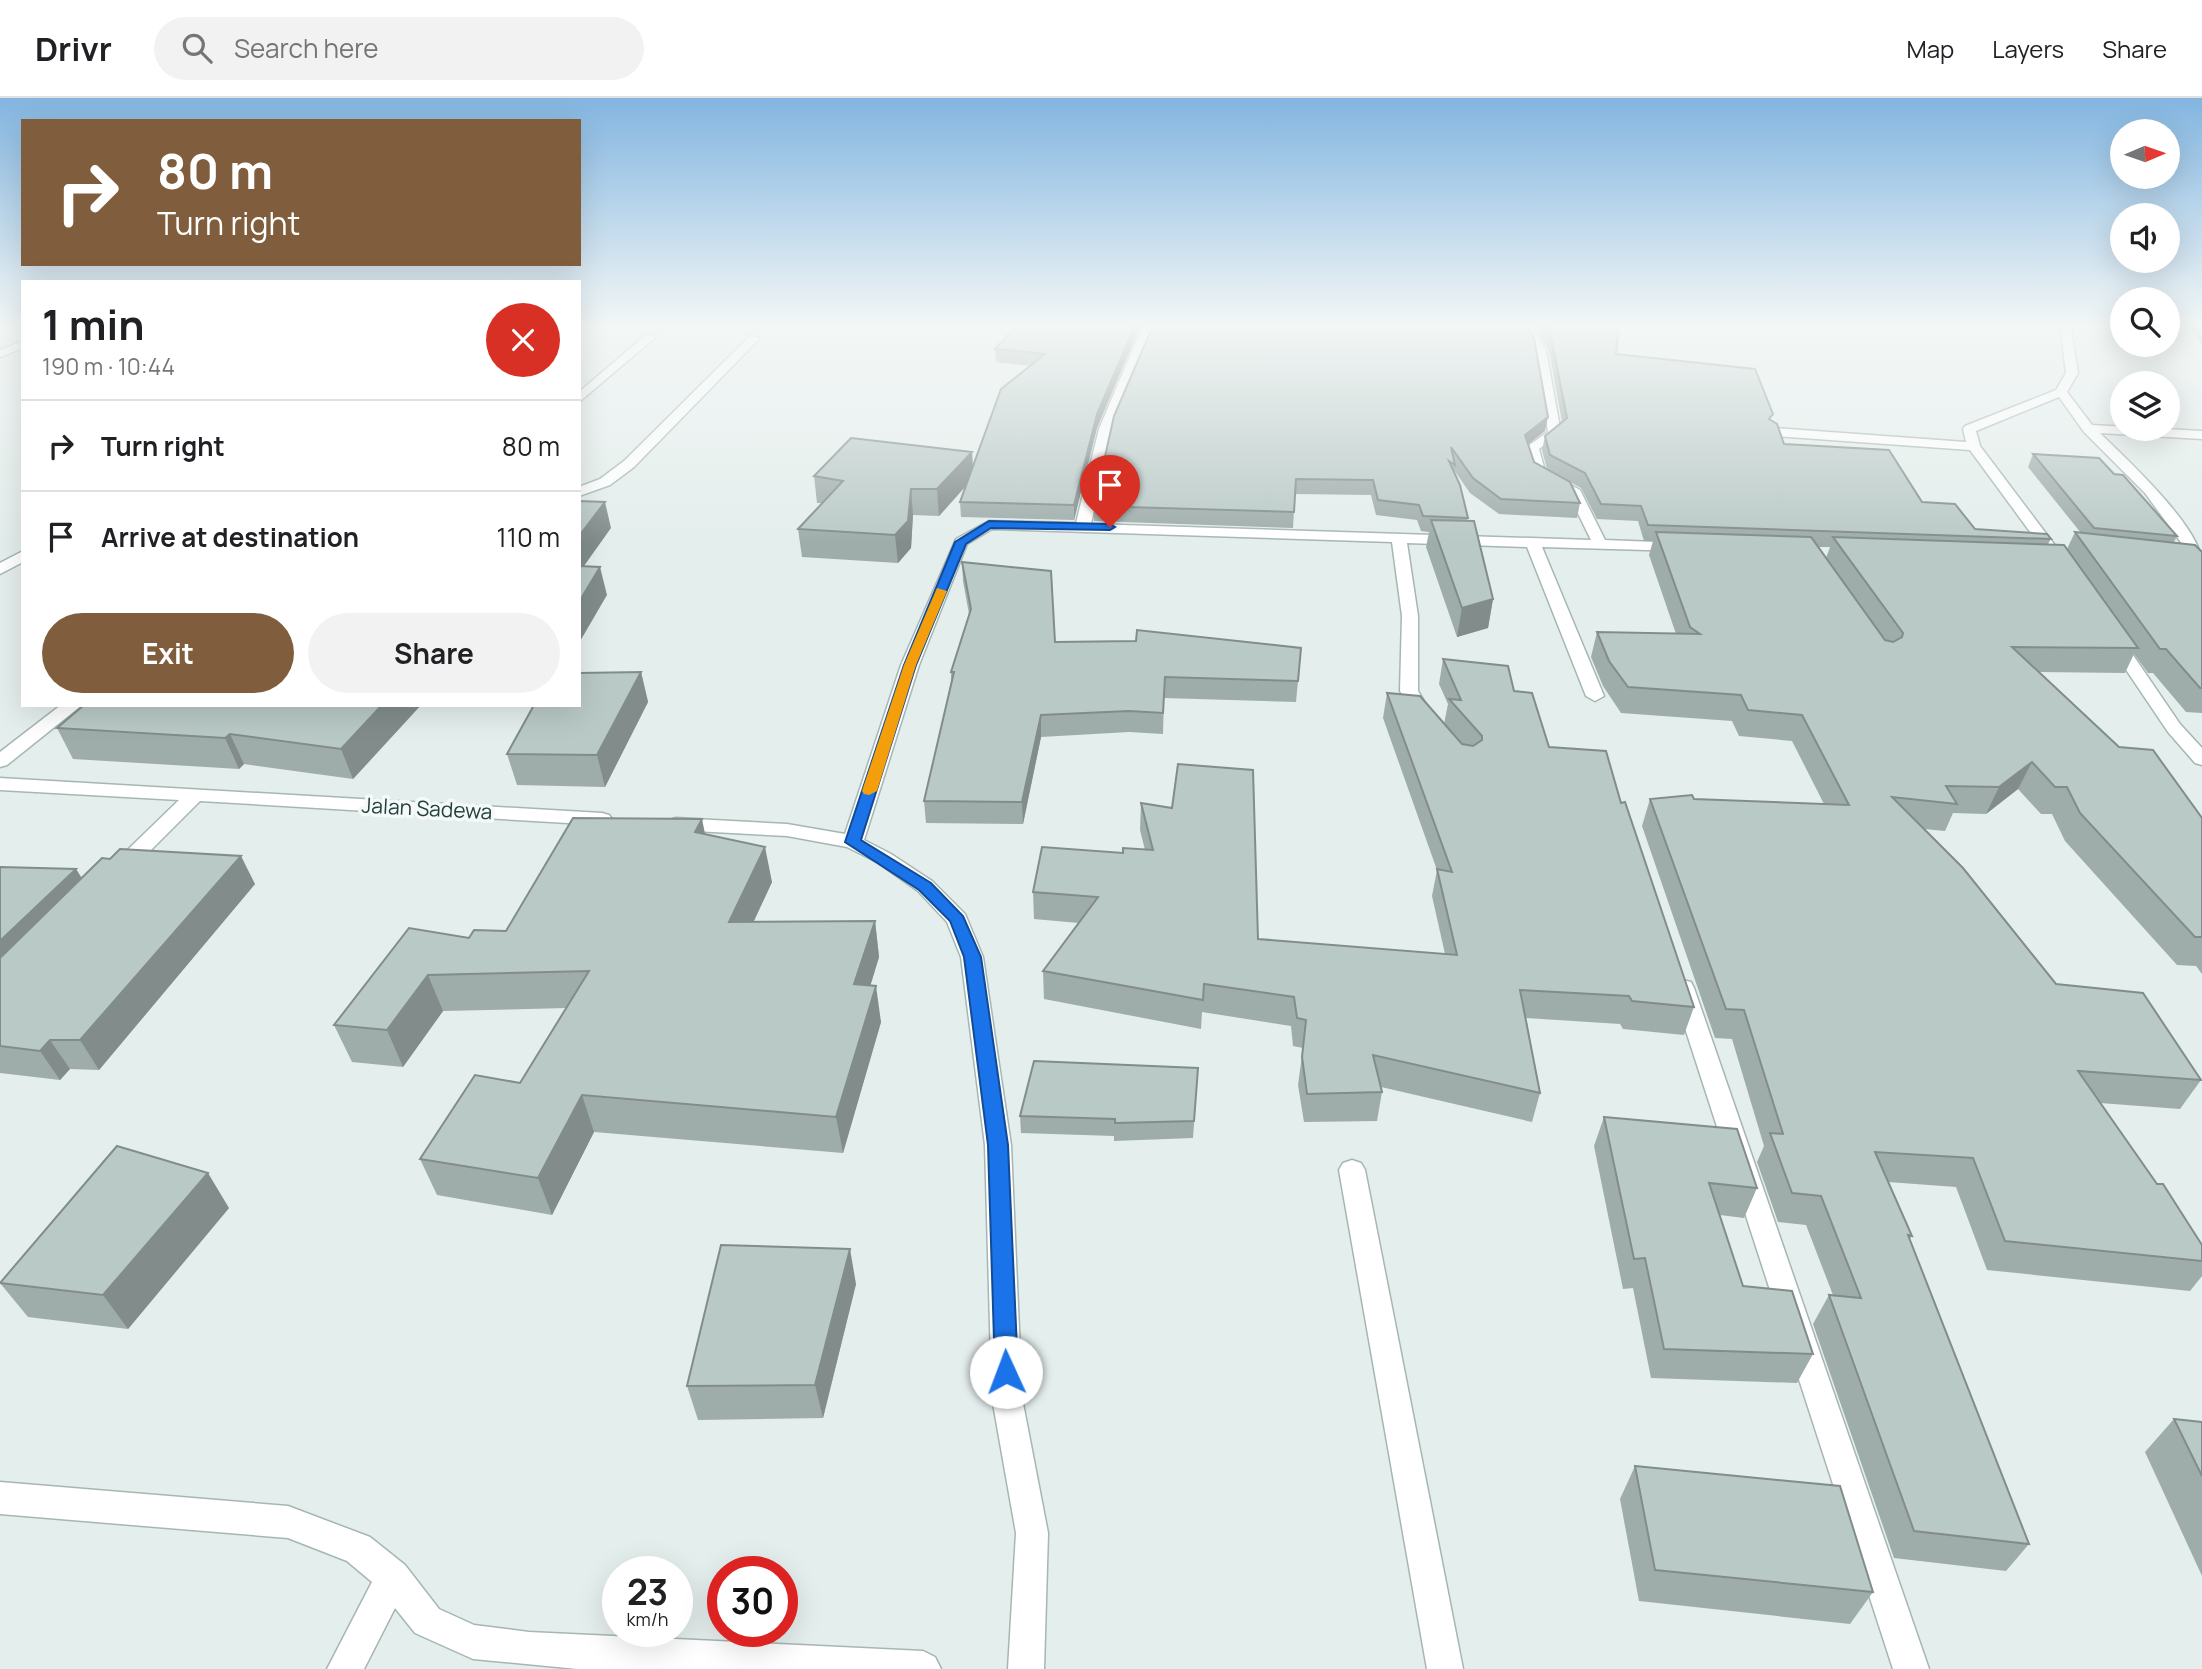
<!DOCTYPE html>
<meta charset="utf-8">
<style>
:root{--surface:#fff;--page:#f2f2f2;--text:#202124;--muted:#757577;--line:#e0e0e0;--accent:#805d3c}
body{margin:0;font-family:Manrope,sans-serif;background:var(--page);color:var(--text);height:100vh;display:flex;flex-direction:column;font-size:26px;white-space:nowrap}
*{box-sizing:border-box;margin:0}
p{font-size:23px;color:var(--muted)}
.icon{flex:none;width:38px;height:38px;fill:none;stroke:currentColor;stroke-width:2;stroke-linecap:round;stroke-linejoin:round}
.map{position:relative;flex:1;overflow:hidden}
.sheet{position:absolute;left:21px;top:182px;width:560px;height:427px;display:flex;flex-direction:column;background:var(--surface);border-radius:0px;box-shadow:0 7px 28px #0002}
.sheet>*{flex:none}
.top-card{position:absolute;left:21px;top:21px;width:560px;height:147px;border-radius:0px;box-shadow:0 7px 28px #0002;background:#805d3c;color:#fff;overflow:hidden}
.needle{width:46px;rotate:88deg}
.controls{position:absolute;left:2110px;top:21px;display:grid;gap:14px}
.controls a{display:grid;place-items:center;width:70px;height:70px;border-radius:50%;background:var(--surface);box-shadow:0 7px 28px #0002;font-size:35px}
.speed{position:absolute;left:602px;top:1458px;display:flex;gap:14px;font-size:35px;font-weight:700;text-align:center}
.speed>*{display:grid;place-content:center;width:91px;height:91px;border-radius:50%;background:var(--surface);box-shadow:0 7px 28px #0002;line-height:1}
.speed small{font-size:18px;font-weight:400}
.speed .limit{border:10px solid #d22;background:#fff;color:#111}
.pin{position:absolute;display:grid;place-items:center;width:60px;height:60px;color:#fff;margin:-72px -30px;border-radius:50% 50% 50% 0;rotate:-45deg;box-shadow:0 0 7px #0007}
.pin .icon{rotate:45deg}
.me{position:absolute;width:77px;margin:-38px;rotate:358deg;stroke-linejoin:round;filter:drop-shadow(0 0 5px #0008)}
.turn{display:flex;align-items:center;gap:24px;height:147px;padding:0 21px;font-size:32px}
.turn .icon{width:91px;height:91px;stroke-width:2.5}
.turn b{display:block;font-size:49px;line-height:60px}
.round{display:grid;place-items:center;flex:none;width:74px;height:74px;border-radius:37px;background:var(--page)}
.headline{display:flex;align-items:center;justify-content:space-between;height:119px;padding:0 21px}
h1{font-size:42px;font-weight:700;line-height:52px}
.button{display:flex;gap:14px;margin-top:auto;padding:14px 21px}
.button a{flex:1;height:80px;border-radius:42px;background:var(--accent);color:#fff;font-size:28px;font-weight:700;line-height:80px;text-align:center}
.button a+a{background:var(--page);color:var(--text)}
ul{padding:0;list-style:none}
li{display:flex;align-items:center;gap:21px;height:91px;padding:0 21px;border-top:2px solid var(--line)}
li div{flex:1}
li b{display:block;font-size:26px}
li em{font-style:normal}
header{display:flex;align-items:center;gap:42px;box-sizing:border-box;height:98px;padding:0 35px;background:var(--surface);border-bottom:2px solid var(--line)}
header strong{font-size:33px}
nav{display:flex;gap:38px;margin-inline-start:auto;font-size:24px}
.search{width:490px;height:63px;background:var(--page);display:flex;align-items:center;gap:18px;box-sizing:border-box;padding:0 24px;border-radius:38px;color:var(--muted);font-size:26px}
.map>svg:first-child{display:block}
</style>
<header>
<strong>Drivr</strong>
<div class="search"><svg class="icon" aria-label="search" viewBox="0 0 24 24"><circle cx="10" cy="10" r="6"/><path d="M15 15l6 6"/></svg>Search here</div>
<nav><a>Map</a><a>Layers</a><a>Share</a></nav>
</header>
<div class="map">
<svg width="2202" height="1571" viewBox="0 0 2202 1571">
<rect width="100%" height="100%" fill="#e4eeec"/>
<g fill="none" stroke-linecap="round" stroke-linejoin="round">
<!-- minor casing -->
<g stroke="#a6b6b5" stroke-width="3">
<g id="minor">
<path d="M1146 225H1156L1111 331 1091 426 1591 442 1569 397 1534 378 1525 350 1548 334 1534 252 1522 232 1524 225H1534L1533 232 1546 252 1561 335 1539 351 1545 373 1580 392 1605 442 1681 445 1688 449 1681 453 1542 449 1604 598 1595 603 1586 598 1527 449 1407 445 1418 518V593L1434 620 1425 625 1419 624 1400 593 1402 518 1392 444 992 431 967 446 919 567 864 742 891 756 932 783 965 816 983 859 1011 1047 1022 1300 1048 1435 1044 1571H1008L1016 1435 992 1300 985 1047 961 859 947 824 918 793 877 764 847 749 787 738 676 732 669 730 666 726 669 722 676 720 787 726 845 736 901 567 956 441 989 423 1076 425 1099 331 1139 236Z"/>
<path d="M2060 225H2070L2078 275 2067 294 2092 327 2202 333V341L2100 335C2127 362 2202 430 2202 466L2196 465 2145 395 2084 334 2059 299 1976 333 1980 348 2063 458 2055 463 2050 461 1970 352 1773 338 1767 334 1773 330 1966 344 1963 331 1965 328 2056 292 2066 275Z"/>
<path d="M647 236 657 238 579 304V294Z"/>
<path d="M750 238 760 240 634 369 610 387 579 398V389L600 381 624 363Z"/>
<path d="M23 243V250L0 259V252Z"/>
<path d="M23 453V464L0 476V465Z"/>
<path d="M2114 537 2120 538 2180 626 2202 650V667L2195 665 2168 634 2106 542Z"/>
<path d="M61 607H82L7 667 0 669V654Z"/>
<path d="M0 680 602 715 609 717 612 721 609 725 602 727 200 703 127 776H113L110 771 113 766 179 702 0 692Z"/>
<path d="M1683 882 1691 884 1694 890 1929 1571H1893L1672 890 1675 884Z"/>
<path d="M1352 1062 1361 1065 1365 1072 1463 1571H1427L1339 1072 1343 1065Z"/>
<path d="M0 1384 288 1408 370 1439 405 1467 439 1511 474 1527 529 1534 923 1553 935 1559 941 1571H578L473 1561 415 1535 395 1510 364 1571H327L372 1484 347 1463 288 1440 0 1416Z"/>
</g>
</g>
<!-- minor -->
<use href="#minor" fill="#fff" fill-rule="evenodd"/>
</g>
<!-- wall -->
<g fill="#9fadaa" fill-rule="evenodd">
<path d="M1019 225H1143L1137 235 1097 330 1074 422 961 419 960 404 965 389 939 418 913 417 911 450 898 465 802 459 798 431 822 405H817L814 378 972 354 973 368 1030 268 996 264 995 251Z"/>
<path d="M1534 225H1619L1616 256 1771 322 1784 346 1922 404 1975 431 2051 441 2048 446 2067 451 2075 434 2081 435 2028 369 2033 356 2114 376 2177 438 2174 444 2202 454V615L2186 614 2153 575H2148L2134 556 2125 575 2039 574 2119 649 2202 720V876L2196 868 2177 867 2065 743 2052 716H2041L2018 691 1986 716 1953 715 1945 733 1924 731 2056 886 2201 982 2180 1011 2100 1005 2157 1086 2202 1147V1178L2190 1193 1987 1172 1956 1089 1888 1084 1912 1138 1909 1142 2029 1446 2006 1473 1894 1460 1813 1226 1829 1197H1833L1806 1127 1778 1124 1757 1064 1764 1048 1732 941 1715 940 1642 728 1650 701H1694L1824 706 1792 643 1739 638 1732 623 1621 615 1603 588 1591 559 1597 534 1676 536 1649 457 1653 443H1644L1638 423 1597 421 1581 390 1547 371 1542 352 1545 338 1562 324 1549 252 1536 231ZM1817 449H1830L1826 460Z"/>
<path d="M2186 225H2202V246Z"/>
<path d="M1545 333 1528 346 1534 364 1580 405 1577 420 1499 416 1470 395 1454 372V374L1468 420 1467 423 1493 501 1488 530 1457 539 1426 449 1429 434 1421 433 1417 422 1376 417 1371 397 1295 396 1293 430 1094 423V408Z"/>
<path d="M962 464 1055 544 1298 583 1296 604 1164 600 1163 636 1129 634 1041 639 1023 726 926 725 924 703 951 584V574L969 516 963 483Z"/>
<path d="M1443 561 1514 593 1549 649 1621 705 1694 909 1684 937 1623 931 1620 926 1526 920 1540 995 1532 1024 1381 989 1382 994 1377 1023 1304 1024 1298 987 1303 950 1293 948 1291 928 1202 914 1201 931 1044 901 1043 873 1079 825 1034 821 1033 794 1123 755 1145 752 1140 732 1141 705 1258 841 1445 856 1432 798 1437 772 1383 620 1387 595 1444 626 1448 606 1439 586Z"/>
<path d="M641 574 648 604 605 689 517 687 507 656Z"/>
<path d="M84 607H421L353 681 244 666 239 671 73 661 57 630Z"/>
<path d="M705 736 772 784 753 824 875 823 879 859 870 888 881 924 843 1055 594 1034 552 1117 437 1097 420 1061 520 985 567 910 443 913 403 969 352 964 334 927 469 840 506 833Z"/>
<path d="M0 769 76 771 82 780 255 786 99 972 70 971 60 982 0 975Z"/>
<path d="M1198 970 1193 1040 1114 1043V1038L1021 1035 1020 1018Z"/>
<path d="M1604 1019 1757 1090 1744 1120 1720 1117 1743 1188 1813 1256 1797 1285 1651 1280 1633 1190 1623 1191 1594 1048Z"/>
<path d="M229 1110 128 1231 28 1219 0 1185Z"/>
<path d="M856 1186 823 1320 698 1322 687 1288Z"/>
<path d="M2174 1321 2202 1324V1478L2145 1354Z"/>
<path d="M1635 1368 1873 1494 1850 1526 1639 1503 1620 1401Z"/>
</g>
<!-- shaded-wall -->
<g fill="#828d8b">
<path d="M1136 225H1143L1137 235 1097 330 1074 422V407L1097 316Z"/>
<path d="M1548 319 1545 333 1522 351 1525 337Z"/>
<path d="M972 354 973 380 939 418 937 391Z"/>
<path d="M911 391 913 417 911 450 898 465 895 437Z"/>
<path d="M605 404 611 430 579 475V438Z"/>
<path d="M600 469 607 497 579 545V504Z"/>
<path d="M1493 501 1488 530 1457 539 1462 510Z"/>
<path d="M641 574 648 604 605 689 597 657Z"/>
<path d="M382 607H421L353 681 341 651Z"/>
<path d="M1041 617V639L1023 726 1022 704Z"/>
<path d="M230 636 244 666 239 671 225 640Z"/>
<path d="M2032 664 2018 691 1986 716 1999 689Z"/>
<path d="M702 721 709 755 695 734Z"/>
<path d="M765 749 772 784 737 860 729 824Z"/>
<path d="M241 758 255 786 99 972 80 942Z"/>
<path d="M76 771 86 788 0 870V843Z"/>
<path d="M875 823 879 859 860 922 854 886Z"/>
<path d="M428 877 443 913 403 969 387 932Z"/>
<path d="M876 888 881 924 843 1055 836 1019Z"/>
<path d="M50 942 70 971 60 982 40 953Z"/>
<path d="M582 997 594 1034 552 1117 538 1080Z"/>
<path d="M208 1075 229 1110 128 1231 103 1197Z"/>
<path d="M850 1151 856 1186 823 1320 815 1287Z"/>
</g>
<!-- building -->
<g fill="#b9c9c6" stroke="#828d8b" stroke-width="2">
<path d="M1019 225H1136L1097 316 1074 407 960 404 1001 291 1045 256 995 251Z"/>
<path d="M1154 225H1525L1534 240 1548 319 1525 337 1534 364 1570 384 1580 405 1501 401 1473 380 1451 349 1455 367 1449 363 1460 387 1468 420 1423 418 1419 407 1378 402 1373 382 1296 381 1294 414 1094 408 1114 318Z"/>
<path d="M1542 225H1619L1616 256 1755 271 1773 316 1769 321 1777 326 1784 346 1889 352 1922 404 1955 406 1975 431 2047 436 2051 441 1648 427 1641 408 1601 406 1585 375 1550 357 1545 338 1567 320 1551 239Z"/>
<path d="M851 340 972 354 937 391H911L908 423 895 437 798 431 843 383 814 378Z"/>
<path d="M2033 356 2099 360 2114 376 2123 377 2177 438 2094 430Z"/>
<path d="M579 403 605 404 579 438Z"/>
<path d="M1431 422 1474 423 1493 501 1462 510Z"/>
<path d="M1656 434 1811 439 1885 542 1893 544 1902 539 1903 535 1833 439 2064 447 2138 550 2012 549 2119 649 2153 652 2202 720V839H2195L2080 715 2067 689H2055L2032 664 1999 689 1946 688 1957 706 1892 699 1963 770 2056 886 2143 895 2201 982 2078 973 2157 1086H2163L2202 1147V1163L2005 1143 1973 1060 1875 1054 1912 1138 1908 1137 2029 1446 1914 1433 1829 1197 1861 1200 1821 1098 1792 1095 1770 1035 1783 1036 1744 912 1726 911 1650 701 1692 697 1694 701 1849 707 1802 617 1748 612 1741 597 1628 589 1609 563 1597 534 1700 536 1690 529Z"/>
<path d="M2075 434 2195 447 2202 454V590H2200L2166 551H2160Z"/>
<path d="M962 464 1051 473 1055 544 1136 543 1137 532 1301 550 1298 583 1165 579 1163 615 1129 613 1041 617 1022 704 924 703 954 574H951L971 511Z"/>
<path d="M579 468 600 469 579 504Z"/>
<path d="M1443 561 1508 568 1514 593 1532 595 1549 649 1606 653 1621 705 1625 704 1694 909 1632 903 1629 898 1520 892 1540 995 1373 957 1382 994 1307 996 1302 959 1306 922 1297 920 1294 899 1204 886 1203 902 1043 873 1098 799 1033 794 1042 749 1123 755V750L1153 752 1141 705 1172 710 1178 666 1253 672 1258 841 1457 857 1437 771 1452 774 1387 595 1420 598 1462 646 1473 648 1482 642V638L1449 601 1461 602Z"/>
<path d="M641 574 597 657 507 656 534 607H579V575Z"/>
<path d="M84 607H382L341 651 230 636 225 640 57 630Z"/>
<path d="M573 720 702 721 695 734 765 749 729 824 875 823 854 886 876 888 836 1019 582 997 538 1080 420 1061 475 977 520 985 589 873 428 877 387 932 334 927 409 830 469 840 474 832 506 833Z"/>
<path d="M120 751 241 758 80 942H50L40 953 0 948V860L102 760 110 761Z"/>
<path d="M0 769 76 771 0 843Z"/>
<path d="M1034 963 1198 970 1194 1023 1115 1025V1021L1020 1018Z"/>
<path d="M1604 1019 1737 1031 1757 1090 1709 1085 1743 1188 1792 1193 1813 1256 1664 1251 1645 1160 1634 1161Z"/>
<path d="M117 1048 208 1075 103 1197 0 1185Z"/>
<path d="M721 1147 850 1151 815 1287 687 1288Z"/>
<path d="M2174 1321 2202 1324V1378Z"/>
<path d="M1635 1368 1840 1388 1873 1494 1655 1472Z"/>
</g>
<!-- sky -->
<linearGradient id="sky" x2="0" y2="1"><stop stop-color="#82b5e0"/><stop offset="0.51" stop-color="#f3f7f6"/><stop offset="1" stop-color="#f3f7f6" stop-opacity="0"/></linearGradient>
<rect width="2202" height="445" fill="url(#sky)"/>
<!-- route -->
<path fill="#1a73e8" stroke="#114b97" stroke-width="2" d="M989 423 1110 426 1115 429 1110 432 991 430 966 446 916 567 861 742 931 785 963 818 981 859 1008 1047 1018 1274 1014 1282 1006 1285 998 1282 995 1274 988 1047 964 859 950 823 919 792 845 744 904 567 955 444Z"/>
<!-- slow -->
<path fill="#f59e0b" d="M937 490 947 493 916 567 877 693 869 697 864 696 862 693 904 567Z"/>
<g text-anchor="middle" stroke-width="7" stroke-linejoin="round" paint-order="stroke">
<!-- street labels -->
<g font-size="21" fill="#22403f" stroke="#f5faf9">
<text transform="translate(427 711) rotate(3)" y="7">Jalan Sadewa</text>
</g>
</g>
</svg>
<div class="controls">
<a><svg class="needle" viewBox="-14 -14 28 28"><path d="M0-13l5 13h-10z" fill="#e53935"/><path d="M0 13l5-13h-10z" fill="#757577"/></svg></a>
<a><svg class="icon" aria-label="sound" viewBox="0 0 24 24"><path d="M4 9h4l5-4v14l-5-4H4zM17 9q2 3 0 6"/></svg></a>
<a><svg class="icon" aria-label="search" viewBox="0 0 24 24"><circle cx="10" cy="10" r="6"/><path d="M15 15l6 6"/></svg></a>
<a><svg class="icon" aria-label="layers" viewBox="0 0 24 24"><path d="M12 4l9 5-9 5-9-5zM3 14l9 5 9-5"/></svg></a>
</div>
<div class="speed"><div>23<small>km/h</small></div><div class="limit">30</div></div>
<div class="pin" style="left:1110px;top:429px;background:#d93025"><svg class="icon" aria-label="arrive" viewBox="0 0 24 24"><path d="M6 21V4h12l-3 4 3 4H6"/></svg></div>
<svg class="me" style="left:1006px;top:1274px" viewBox="-20 -20 40 40"><circle r="19" fill="#fff"/><path d="M0-13L10 11 0 6-10 11z" fill="#1a73e8"/></svg>
<div class="top-card">
<div class="turn"><svg class="icon" aria-label="right" viewBox="0 0 24 24"><path d="M7 20v-9h11M14 6l5 5-5 5"/></svg><div><b>80 m</b>Turn right</div></div>
</div>
<section class="sheet">
<div class="headline"><div><h1>1 min</h1><p>190 m · 10:44</p></div><a class="round" style="background:#d93025;color:#fff"><svg class="icon" aria-label="close" viewBox="0 0 24 24"><path d="M6 6l12 12M18 6L6 18"/></svg></a></div>
<ul>
<li><svg class="icon" aria-label="right" viewBox="0 0 24 24"><path d="M7 20v-9h11M14 6l5 5-5 5"/></svg><div><b>Turn right</b></div><em>80 m</em></li>
<li><svg class="icon" aria-label="arrive" viewBox="0 0 24 24"><path d="M6 21V4h12l-3 4 3 4H6"/></svg><div><b>Arrive at destination</b></div><em>110 m</em></li>
</ul>
<div class="button"><a>Exit</a><a>Share</a></div>
</section>
</div>
